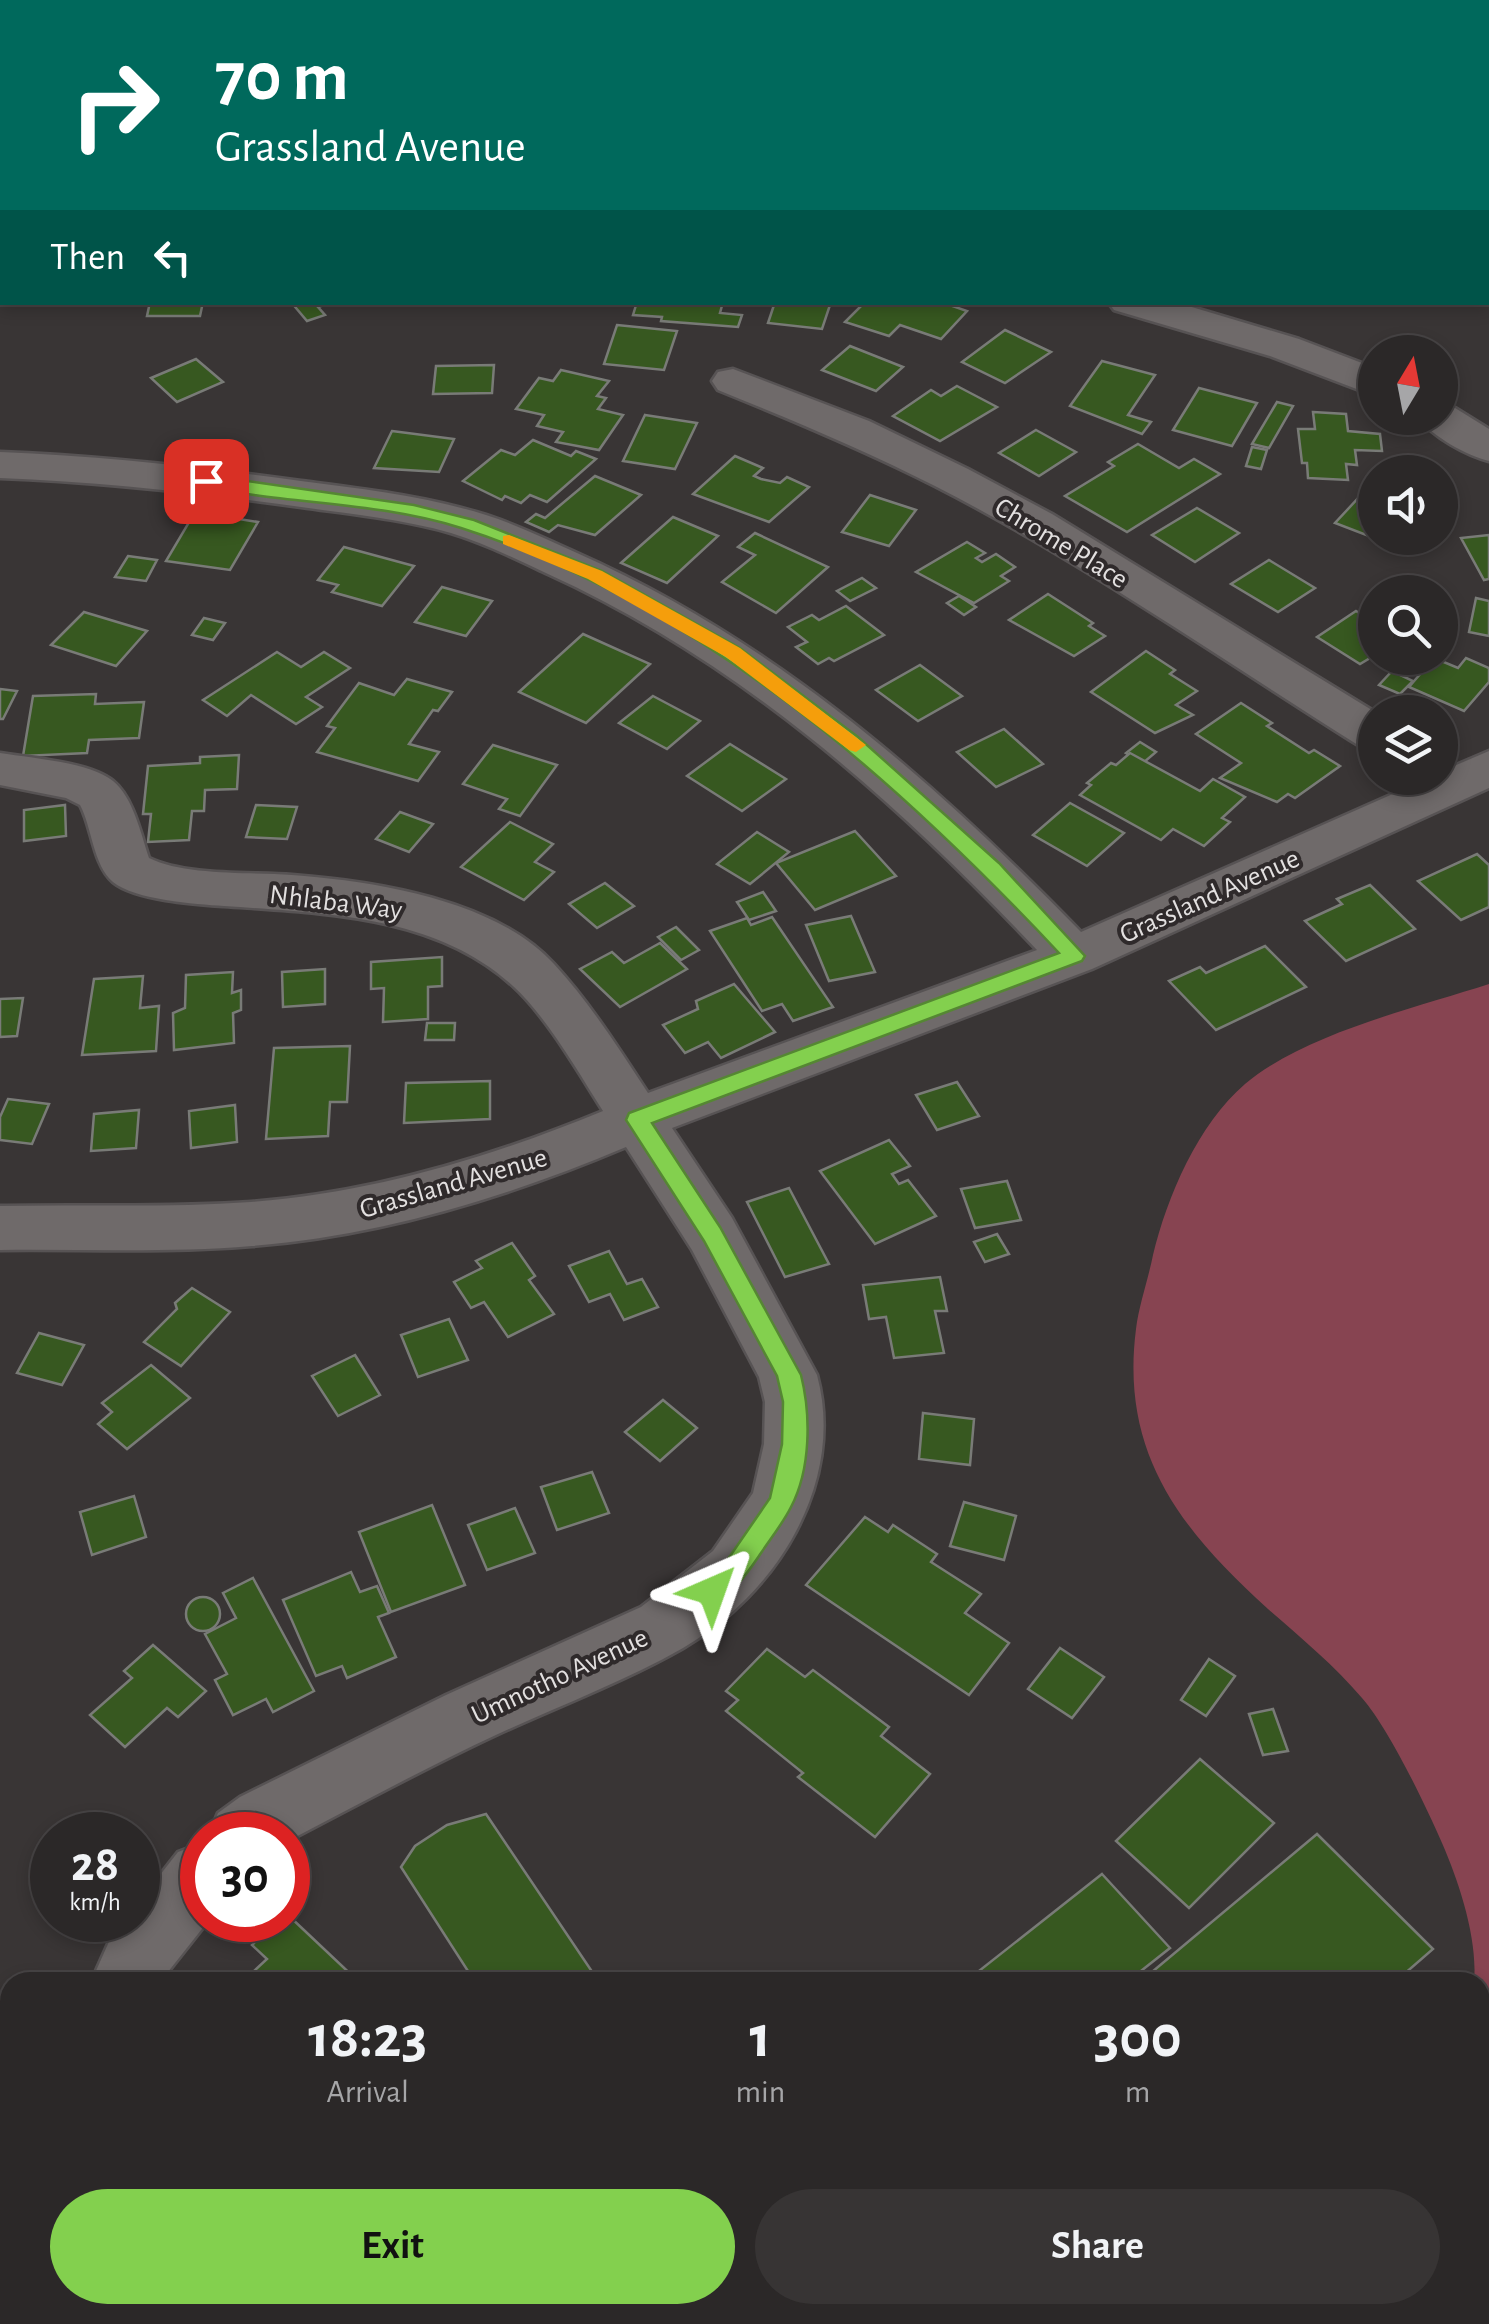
<!DOCTYPE html>
<style>
:root{--surface:#2b2828;--page:#373434;--text:#f1f3f6;--muted:#a6a6a8;--line:#474445;--accent:#83d04e}
body{margin:0;font-family:"Alegreya Sans",sans-serif;background:var(--page);color:var(--text);height:100vh;display:flex;flex-direction:column;font-size:38px;white-space:nowrap}
*{box-sizing:border-box;margin:0}
p{font-size:32px;color:var(--muted)}
.icon{flex:none;width:55px;height:55px;fill:none;stroke:currentColor;stroke-width:2;stroke-linecap:round;stroke-linejoin:round}
.map{position:relative;flex:1;overflow:hidden}
.sheet{position:absolute;left:0px;top:1972px;width:1490px;height:352px;display:flex;flex-direction:column;background:var(--surface);border-radius:30px 30px 0 0;box-shadow:0 5px 15px #0003,0 0 0 2px var(--line)}
.sheet>*{flex:none}
.hud{position:absolute;left:0px;top:0px;width:1490px;height:305px;box-shadow:0 5px 15px #0003,0 0 0 2px var(--line);background:#00695c;color:#fff;overflow:hidden}
.needle{width:65px;rotate:10deg}
.tools{position:absolute;left:1358px;top:335px;display:grid;gap:20px}
.tools a{display:grid;place-items:center;width:100px;height:100px;border-radius:50%;background:var(--surface);box-shadow:0 5px 15px #0003,0 0 0 2px var(--line);font-size:50px}
.speed{position:absolute;left:30px;top:1812px;display:flex;gap:20px;font-size:50px;font-weight:700;text-align:center}
.speed>*{display:grid;place-content:center;width:130px;height:130px;border-radius:50%;background:var(--surface);box-shadow:0 5px 15px #0003,0 0 0 2px var(--line);line-height:1}
.speed small{font-size:25px;font-weight:400}
.speed .limit{border:15px solid #d22;background:#fff;color:#111}
.pin{position:absolute;display:grid;place-items:center;width:85px;height:85px;color:#fff;margin:-42px;border-radius:20px;box-shadow:0 5px 15px #0006}
.me{position:absolute;width:110px;margin:-55px;rotate:43deg;stroke-linejoin:round;filter:drop-shadow(0 0 8px #0008)}
.turn{display:flex;align-items:center;gap:35px;height:210px;padding:0 50px;font-size:45px}
.turn .icon{width:130px;height:130px;stroke-width:2.5}
.turn b{display:block;font-size:70px;line-height:85px}
.then{display:flex;align-items:center;height:95px;padding:0 50px;background:#0003;gap:20px;font-size:38px}
.eta{display:flex;justify-content:space-evenly;align-items:center;height:170px;text-align:center}
.eta b{font-size:60px;font-weight:600;line-height:70px}
.primary-button{display:flex;gap:20px;margin-top:auto;padding:20px 50px}
.primary-button a{flex:1;height:115px;border-radius:60px;background:var(--accent);color:#111;font-size:40px;font-weight:600;line-height:115px;text-align:center}
.primary-button a+a{background:var(--page);color:var(--text)}
.map>svg:first-child{display:block}
</style>
<div class="map">
<svg width="1489" height="2324" viewBox="0 0 1489 2324">
<rect width="100%" height="100%" fill="#393535"/>
<!-- forest -->
<path fill="#874451" d="M1489 984V2324H1050L1075 2315H1480V1982H1474C1478 1939 1459 1882 1442 1843 1425 1804 1389 1729 1362 1698 1335 1666 1300 1637 1268 1609 1181 1530 1120 1454 1136 1329 1139 1305 1148 1280 1153 1255 1167 1197 1198 1124 1245 1084 1304 1034 1415 1008 1489 984Z"/>
<g fill="none" stroke-linecap="round" stroke-linejoin="round">
<!-- stream -->
<g fill="#3d0014" fill-rule="evenodd">
<path d="M201 0H218L220 2H205Z"/>
<path d="M507 0H527L523 2H506Z"/>
</g>
</g>
<!-- building -->
<g fill="#375820" stroke="#797b77" stroke-width="2.5">
<path d="M150 302H203L200 316H147Z"/>
<path d="M291 302H333L318 307 325 315 307 321Z"/>
<path d="M637 302H723L720 313 742 315 738 327 661 321 662 317 633 315Z"/>
<path d="M831 302 822 329 768 323 774 305 753 303Z"/>
<path d="M865 302H941L967 311 941 339 900 325 889 336 845 322Z"/>
<path d="M617 325 677 331 664 370 604 364Z"/>
<path d="M1005 330 1051 352 1005 383 962 362Z"/>
<path d="M850 346 903 367 876 391 822 370Z"/>
<path d="M196 359 223 382 177 402 151 378Z"/>
<path d="M1102 361 1155 375 1128 415 1151 422 1142 434 1070 406Z"/>
<path d="M494 365 492 393 433 394 436 366Z"/>
<path d="M561 370 609 381 597 396 606 398 598 409 623 415 599 450 556 442 563 432 537 426 544 415 516 409 539 378 553 381Z"/>
<path d="M957 386 997 407 940 441 893 416 931 390 941 396Z"/>
<path d="M1199 388 1257 403 1232 446 1173 430Z"/>
<path d="M1277 402 1293 406 1269 448 1252 444Z"/>
<path d="M1313 412 1346 414 1348 431 1380 434 1382 451 1355 450 1357 465 1346 464 1348 480 1308 478 1307 463H1302L1298 429H1315Z"/>
<path d="M645 415 697 423 675 469 623 461Z"/>
<path d="M1036 430 1076 452 1039 476 999 453Z"/>
<path d="M392 431 454 439 439 472 374 468Z"/>
<path d="M533 440 571 456 576 451 596 459 547 502 530 495 521 503 505 496 502 500 463 481 501 450 515 455Z"/>
<path d="M1138 444 1179 468 1194 459 1220 474 1127 532 1065 496 1114 466 1108 462Z"/>
<path d="M1252 447 1267 450 1261 469 1246 466Z"/>
<path d="M735 456 763 468 754 476 761 479 780 483 787 477 809 487 769 522 693 494Z"/>
<path d="M595 476 641 495 595 535 558 525 549 532 526 522 536 514 545 518Z"/>
<path d="M1375 480V538H1419L1408 551 1335 523Z"/>
<path d="M870 495 916 510 889 546 842 532Z"/>
<path d="M1197 508 1239 533 1195 562 1152 535Z"/>
<path d="M195 512 258 522 230 570 166 561Z"/>
<path d="M673 517 718 536 667 583 621 563Z"/>
<path d="M755 533 828 567 776 613 722 582 755 555 738 547Z"/>
<path d="M1489 535V579L1484 580 1461 538Z"/>
<path d="M967 542 985 553 976 558 982 562 996 554 1015 567 1001 576 1009 581 974 603 916 572Z"/>
<path d="M344 547 414 566 382 606 332 592 338 585 318 580Z"/>
<path d="M128 556 157 560 146 581 115 577Z"/>
<path d="M1269 560 1315 588 1278 612 1231 584Z"/>
<path d="M862 578 876 588 850 601 837 591Z"/>
<path d="M442 587 492 601 466 636 415 622Z"/>
<path d="M1048 594 1093 623 1089 626 1105 636 1074 656 1009 620Z"/>
<path d="M959 596 976 607 964 615 947 603Z"/>
<path d="M1476 598 1489 601V636L1469 632Z"/>
<path d="M846 606 884 635 834 661 829 658 818 664 796 647 807 642 788 627 812 615 819 620Z"/>
<path d="M1356 611 1375 623V655L1360 664 1317 637Z"/>
<path d="M84 612 147 631 116 666 51 645Z"/>
<path d="M204 618 225 623 213 640 192 635Z"/>
<path d="M583 634 650 664 586 723 519 692Z"/>
<path d="M1146 651 1175 670 1170 674 1197 691 1176 705 1193 715 1155 733 1091 692Z"/>
<path d="M277 652 301 667 324 652 350 668 306 697 322 707 296 724 251 695 227 716 203 700Z"/>
<path d="M1434 658 1458 668 1466 658 1489 668V682L1464 711 1409 687Z"/>
<path d="M920 665 962 696 918 721 876 690Z"/>
<path d="M1392 671 1413 681 1400 694 1379 685Z"/>
<path d="M407 679 452 692 438 711 433 710 409 744 439 752 418 781 317 752 335 728 327 726 359 683 394 695Z"/>
<path d="M0 689 17 691 3 719H0Z"/>
<path d="M96 694 95 704 144 702 139 738 89 740 87 753 23 756 33 696Z"/>
<path d="M653 696 700 721 667 749 619 723Z"/>
<path d="M1241 703 1272 723 1267 726 1309 753 1314 750 1340 766 1295 798 1288 794 1277 802 1220 778 1241 763 1196 734Z"/>
<path d="M1004 729 1043 764 996 787 957 752Z"/>
<path d="M1140 742 1156 752 1143 763 1126 753Z"/>
<path d="M730 744 786 779 742 811 687 776Z"/>
<path d="M493 745 557 765 520 816 499 809 507 799 463 784Z"/>
<path d="M1130 753 1200 791 1213 779 1245 797 1222 818 1230 822 1204 846 1173 829 1161 840 1080 795 1091 785 1087 783 1111 763 1116 765Z"/>
<path d="M239 755 237 789 205 790 204 811H192L189 840 148 842 151 814H143L148 766 200 763V757Z"/>
<path d="M1070 803 1124 833 1087 866 1033 835Z"/>
<path d="M65 805 66 836 24 841V810Z"/>
<path d="M256 805 297 807 287 839 246 837Z"/>
<path d="M400 812 433 824 409 852 376 839Z"/>
<path d="M510 822 553 844 535 862 554 872 524 900 461 867Z"/>
<path d="M855 831 896 876 815 910 776 863Z"/>
<path d="M757 832 789 852 750 884 717 864Z"/>
<path d="M1477 854 1489 865V907L1461 920 1418 881Z"/>
<path d="M605 883 634 906 597 928 569 904Z"/>
<path d="M1370 885 1415 929 1346 961 1305 921 1342 904 1337 899Z"/>
<path d="M763 892 776 911 749 920 737 902Z"/>
<path d="M851 916 875 972 829 981 806 925Z"/>
<path d="M772 917 833 1007 793 1021 782 1004 762 1011 710 931 747 918 751 925Z"/>
<path d="M676 927 699 950 681 960 658 937Z"/>
<path d="M660 943 687 969 620 1007 580 969 612 952 624 963Z"/>
<path d="M1265 946 1306 987 1216 1030 1169 981 1200 967 1206 973Z"/>
<path d="M442 957V986L428 987V1019L383 1022 384 988 371 989V962Z"/>
<path d="M325 969V1004L283 1007 282 972Z"/>
<path d="M233 972 232 993 241 990V1010L233 1013 234 1043 174 1050 173 1013 185 1008 186 975Z"/>
<path d="M143 976 140 1008 159 1006 156 1051 82 1055 94 979Z"/>
<path d="M734 984 775 1032 721 1058 708 1042 685 1053 663 1025 698 1009 696 1001Z"/>
<path d="M23 998 17 1036 0 1037V999Z"/>
<path d="M427 1023H455L454 1040H425Z"/>
<path d="M350 1046 347 1102H330L328 1136 266 1139 274 1048Z"/>
<path d="M490 1081V1119L404 1123 406 1083Z"/>
<path d="M957 1082 979 1116 937 1130 916 1095Z"/>
<path d="M8 1099 49 1104 32 1144 0 1140V1117Z"/>
<path d="M235 1105 237 1142 191 1148 189 1111Z"/>
<path d="M139 1110 136 1148 91 1151 94 1114Z"/>
<path d="M889 1140 910 1166 892 1174 899 1184 908 1180 936 1216 875 1244 820 1171Z"/>
<path d="M1007 1181 1021 1220 975 1228 961 1189Z"/>
<path d="M789 1188 829 1264 785 1277 747 1202Z"/>
<path d="M997 1234 1009 1254 985 1262 974 1242Z"/>
<path d="M512 1243 535 1276 529 1280 554 1314 508 1337 484 1302 471 1308 454 1282 482 1268 476 1261Z"/>
<path d="M609 1251 627 1284 642 1279 658 1307 624 1320 610 1294 589 1302 569 1266Z"/>
<path d="M940 1277 947 1311H935L944 1353 894 1358 886 1317 869 1319 863 1285Z"/>
<path d="M192 1288 230 1312 181 1366 144 1342 177 1309 175 1303Z"/>
<path d="M449 1319 468 1360 418 1377 401 1335Z"/>
<path d="M39 1333 84 1345 62 1385 17 1373Z"/>
<path d="M355 1355 380 1395 338 1416 312 1376Z"/>
<path d="M151 1365 190 1398 127 1449 98 1424 112 1412 102 1403Z"/>
<path d="M663 1400 697 1428 660 1461 625 1432Z"/>
<path d="M923 1413 974 1419 970 1465 919 1459Z"/>
<path d="M592 1472 609 1513 557 1530 541 1487Z"/>
<path d="M134 1496 146 1537 92 1555 80 1512Z"/>
<path d="M964 1502 1016 1516 1004 1560 950 1546Z"/>
<path d="M432 1505 465 1585 391 1612 359 1532Z"/>
<path d="M515 1508 535 1553 487 1570 468 1525Z"/>
<path d="M865 1517 888 1532 893 1525 937 1554 931 1562 981 1594 965 1613 1009 1643 969 1695 806 1585Z"/>
<path d="M351 1572 360 1592 377 1586 389 1613 378 1617 396 1657 347 1678 342 1666 316 1676 283 1600Z"/>
<path d="M253 1578 314 1691 273 1712 266 1699 233 1715 215 1680 227 1674 205 1634 236 1618 223 1593Z"/>
<circle cx="203" cy="1614" r="17"/>
<path d="M153 1645 206 1691 178 1717 167 1708 125 1747 90 1715 132 1678 124 1671Z"/>
<path d="M1060 1648 1104 1677 1072 1718 1028 1689Z"/>
<path d="M767 1649 805 1677 813 1670 889 1727 881 1736 930 1774 875 1837 798 1777 803 1773 726 1711 738 1700 726 1691Z"/>
<path d="M1209 1659 1235 1676 1206 1716 1181 1700Z"/>
<path d="M1273 1709 1288 1751 1263 1755 1249 1714Z"/>
<path d="M1200 1759 1274 1823 1189 1908 1116 1841Z"/>
<path d="M486 1814 599 1982H475L401 1867 415 1846 447 1825Z"/>
<path d="M1317 1834 1433 1949 1395 1982H1140Z"/>
<path d="M1102 1874 1170 1948 1127 1982H965Z"/>
<path d="M288 1915 359 1982H242L267 1959 252 1945 278 1920H288Z"/>
<path d="M0 2080 10 2094V2132L0 2140Z"/>
<path d="M302 2315H381L384 2324H306Z"/>
</g>
<g fill="none" stroke-linecap="round" stroke-linejoin="round">
<!-- minor casing -->
<g stroke="#575354" stroke-width="5">
<g id="minor">
<rect x="1488" y="77" width="1" height="22"/>
<rect x="0" y="140" width="2" height="22"/>
<path d="M1108 302H1175L1299 339 1375 368V396L1270 356 1114 310Z"/>
<path d="M733 369 869 421 968 469 1052 514 1375 712V750L1358 745C1221 659 1078 559 935 486 864 450 792 420 718 390L712 381 718 372Z"/>
<path d="M1440 404 1455 408 1489 429V461C1466 455 1433 437 1419 418H1440Z"/>
<path d="M0 452C101 456 201 467 301 481 363 489 426 496 486 515 518 525 547 540 577 553 773 640 932 779 1081 932L1429 778H1440V772L1489 751V788L1092 969 672 1128 732 1218 817 1375C846 1483 776 1594 683 1648 625 1681 559 1706 498 1734 427 1767 357 1805 288 1841V1835H209L218 1813 240 1797 446 1695 641 1607 713 1551 753 1493 764 1444 765 1402 759 1377 692 1250 626 1147C508 1197 380 1236 252 1246 169 1253 83 1249 0 1250V1206C83 1204 168 1208 251 1202 373 1193 491 1157 603 1111 578 1072 547 1017 513 986 436 915 323 913 224 906 195 904 135 900 113 882 93 865 92 827 80 805L66 798 0 785V753C30 758 90 762 113 781 133 797 141 834 149 858 185 876 252 872 292 875 374 881 496 900 554 964 590 1003 619 1049 648 1093L1037 950C894 799 739 661 548 574 516 559 484 543 451 533 402 519 351 514 301 507 201 493 101 482 0 478Z"/>
<path d="M202 1843V1920H209L160 1982H91L112 1935 124 1920H138V1903L178 1852Z"/>
<path d="M112 2315H188L191 2324H115Z"/>
</g>
</g>
<!-- minor -->
<use href="#minor" fill="#6f6a6a" fill-rule="evenodd"/>
</g>
<!-- route -->
<path fill="#83d04e" stroke="#558733" stroke-width="2.5" d="M206 475 414 505 474 520 602 571 740 648 858 737 999 863 1085 956 1082 961 652 1123 720 1227 801 1375C811 1415 811 1469 791 1507 783 1523 771 1538 761 1553 748 1572 734 1594 712 1602L702 1599 699 1591 726 1562 770 1498 782 1444 783 1402 777 1376 704 1241 626 1120 629 1113 1059 953C891 774 699 604 461 528 376 501 285 505 199 485L197 481Z"/>
<!-- slow -->
<path fill="#f59e0b" d="M509 535 602 571 740 648 866 745 856 752 849 750 726 657 588 579 503 544V536Z"/>
<g text-anchor="middle" stroke-width="8" stroke-linejoin="round" paint-order="stroke">
<!-- street labels -->
<g font-size="28" fill="#e3e0e0" stroke="#2f2a2b">
<text transform="translate(1062 542) rotate(31)" y="10">Chrome Place</text>
<text transform="translate(1209 895) rotate(-24)" y="10">Grassland Avenue</text>
<text transform="translate(336 901) rotate(7)" y="10">Nhlaba Way</text>
<text transform="translate(453 1182) rotate(-16)" y="10">Grassland Avenue</text>
<text transform="translate(559 1675) rotate(-25)" y="10">Umnotho Avenue</text>
</g>
</g>
</svg>
<div class="tools">
<a><svg class="needle" viewBox="-14 -14 28 28"><path d="M0-13l5 13h-10z" fill="#e53935"/><path d="M0 13l5-13h-10z" fill="#a6a6a8"/></svg></a>
<a><svg class="icon" aria-label="sound" viewBox="0 0 24 24"><path d="M4 9h4l5-4v14l-5-4H4zM17 9q2 3 0 6"/></svg></a>
<a><svg class="icon" aria-label="search" viewBox="0 0 24 24"><circle cx="10" cy="10" r="6"/><path d="M15 15l6 6"/></svg></a>
<a><svg class="icon" aria-label="layers" viewBox="0 0 24 24"><path d="M12 4l9 5-9 5-9-5zM3 14l9 5 9-5"/></svg></a>
</div>
<div class="speed"><div>28<small>km/h</small></div><div class="limit">30</div></div>
<div class="pin" style="left:206px;top:481px;background:#d93025"><svg class="icon" aria-label="arrive" viewBox="0 0 24 24"><path d="M6 21V4h12l-3 4 3 4H6"/></svg></div>
<svg class="me" style="left:712px;top:1591px" viewBox="-20 -20 40 40"><path d="M0-17L14 15 0 8-14 15z" fill="#83d04e" stroke="#fff" stroke-width="4"/></svg>
<div class="hud">
<div class="turn"><svg class="icon" aria-label="right" viewBox="0 0 24 24"><path d="M7 20v-9h11M14 6l5 5-5 5"/></svg><div><b>70 m</b>Grassland Avenue</div></div>
<div class="then">Then<svg class="icon" aria-label="left" viewBox="0 0 24 24"><path d="M17 20v-9H6M10 6l-5 5 5 5"/></svg></div>
</div>
<section class="sheet">
<div class="eta">
<div><b>18:23</b><p>Arrival</p></div>
<div><b>1</b><p>min</p></div>
<div><b>300</b><p>m</p></div>
</div>
<div class="primary-button"><a>Exit</a><a>Share</a></div>
</section>
</div>
